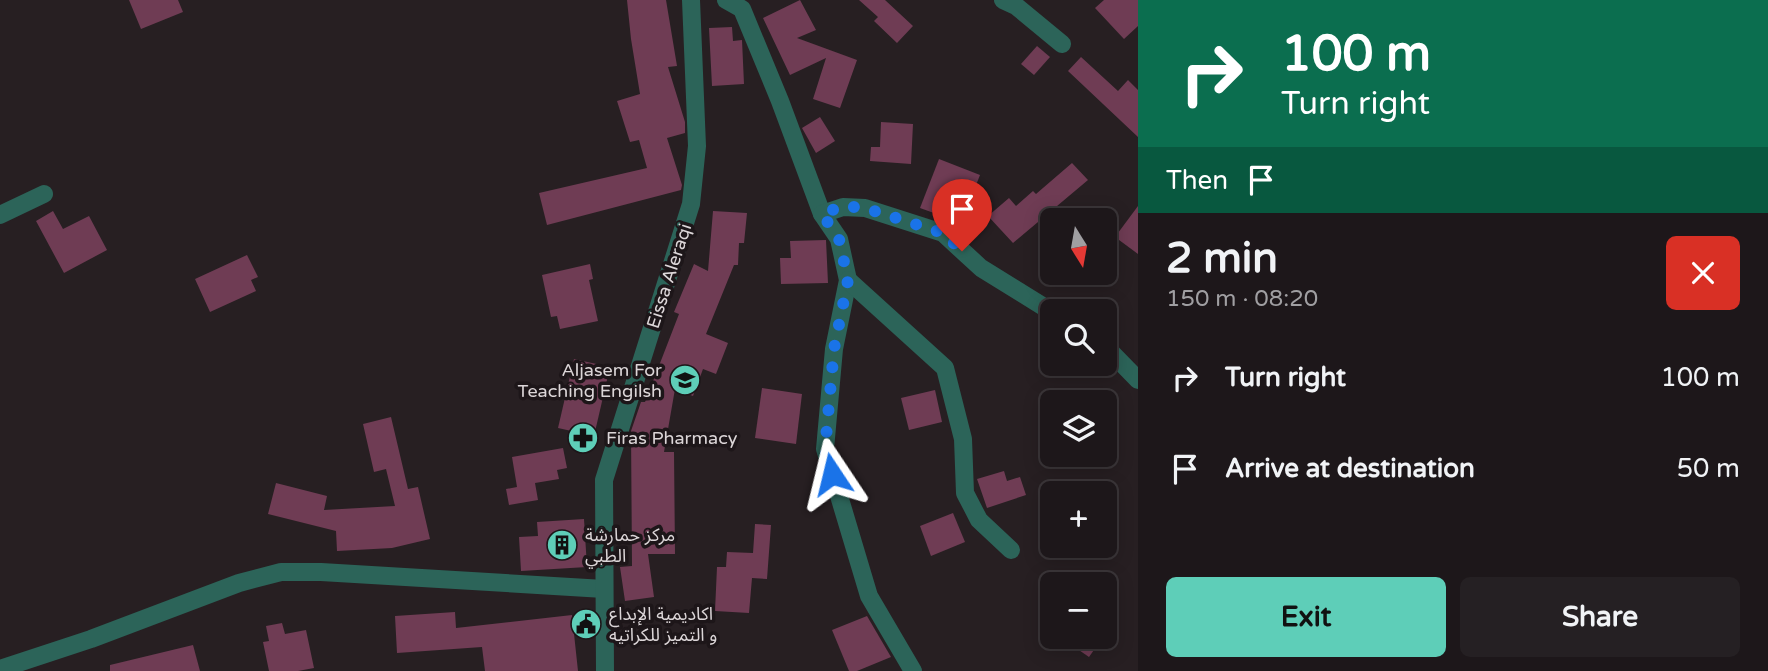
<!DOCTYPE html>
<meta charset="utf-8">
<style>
:root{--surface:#1d171a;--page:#252023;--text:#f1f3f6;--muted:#a09fa2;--line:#3b3639;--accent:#5eceb8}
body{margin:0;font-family:"Varela Round","Noto Sans Arabic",sans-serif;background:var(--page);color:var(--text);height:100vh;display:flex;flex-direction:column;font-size:26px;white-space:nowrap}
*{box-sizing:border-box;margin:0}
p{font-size:23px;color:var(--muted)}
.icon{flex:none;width:38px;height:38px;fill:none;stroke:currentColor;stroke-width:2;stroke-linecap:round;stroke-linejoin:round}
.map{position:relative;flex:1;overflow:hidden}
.details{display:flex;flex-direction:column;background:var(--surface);width:630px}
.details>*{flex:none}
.guide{background:#0b6e4f;color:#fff;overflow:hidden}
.needle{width:46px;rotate:169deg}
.buttons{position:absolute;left:1040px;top:208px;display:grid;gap:14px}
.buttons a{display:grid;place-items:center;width:77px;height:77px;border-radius:10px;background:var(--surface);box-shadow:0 4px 18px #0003,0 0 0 2px var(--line);font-size:35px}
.pin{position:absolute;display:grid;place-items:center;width:60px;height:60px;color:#fff;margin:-72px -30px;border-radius:50% 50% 50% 0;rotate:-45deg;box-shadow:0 0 7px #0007}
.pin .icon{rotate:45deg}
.me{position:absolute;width:77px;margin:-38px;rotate:350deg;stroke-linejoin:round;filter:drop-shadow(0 0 5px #0008)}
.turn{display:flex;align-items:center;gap:24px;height:147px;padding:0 28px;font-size:32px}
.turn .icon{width:91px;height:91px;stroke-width:2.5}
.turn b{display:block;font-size:49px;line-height:60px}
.then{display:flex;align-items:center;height:66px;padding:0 28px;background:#0003;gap:14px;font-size:26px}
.round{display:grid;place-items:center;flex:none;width:74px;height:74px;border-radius:10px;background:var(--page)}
.summary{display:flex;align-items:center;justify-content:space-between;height:119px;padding:0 28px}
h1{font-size:42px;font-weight:700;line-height:52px}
.button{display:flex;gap:14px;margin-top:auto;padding:14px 28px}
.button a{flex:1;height:80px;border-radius:10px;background:var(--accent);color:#111;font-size:28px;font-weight:700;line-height:80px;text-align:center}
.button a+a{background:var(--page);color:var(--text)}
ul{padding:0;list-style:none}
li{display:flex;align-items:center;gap:21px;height:91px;padding:0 28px}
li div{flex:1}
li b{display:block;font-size:26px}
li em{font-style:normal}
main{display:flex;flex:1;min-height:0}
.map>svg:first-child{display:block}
</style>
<main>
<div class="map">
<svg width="1138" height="671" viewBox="0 0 1138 671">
<rect width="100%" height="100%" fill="#271f22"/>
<!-- building -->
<g fill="#6f3c54">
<path d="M129 0H178L183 12 141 29Z"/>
<path d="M627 0H666L677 66 668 67 685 122V133L667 138 682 185 681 190 547 225 539 193 647 168 639 140 630 142 617 101 640 94 631 39Z"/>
<path d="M800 0 816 30 797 38 857 60 840 108 813 99 826 58 790 75 763 18Z"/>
<path d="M859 0H885L913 26 897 43 874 21 878 17Z"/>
<path d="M1104 0H1138V26L1124 39 1095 8Z"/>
<path d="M732 27 733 41 742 40 744 84 712 86 709 28Z"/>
<path d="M1037 46 1050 57 1034 75 1021 64Z"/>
<path d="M1081 57 1118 91 1128 80 1138 90V137L1068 71Z"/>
<path d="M820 117 835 141 816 153 802 128Z"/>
<path d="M881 122 913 124 911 164 870 161 871 147H880Z"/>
<path d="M939 159 980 175 962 221H956L920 208Z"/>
<path d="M1072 163 1088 180 1013 243 988 216 1009 198 1016 206 1033 191 1036 194Z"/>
<path d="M1138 206V254L1115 237Z"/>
<path d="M53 211 63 229 89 216 107 250 64 273 36 221Z"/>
<path d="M713 211 747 213 744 243H739L738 265H734L706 334 728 343 716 374 703 369 693 396 675 389 664 452H674L675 554H648L654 597 625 601 620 567 632 566 631 431 641 402H645L679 314 674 312 694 264 708 271Z"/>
<path d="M826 240 828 283 781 284 780 258H791L790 241Z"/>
<path d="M247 255 258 277 251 280 256 291 210 312 195 279Z"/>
<path d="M590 264 593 279 589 280 598 321 560 329 557 316 551 317 542 275Z"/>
<path d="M574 359 610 367 594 436 558 428Z"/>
<path d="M762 388 802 394 796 444 755 438Z"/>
<path d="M935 390 942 422 909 430 901 398Z"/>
<path d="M391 417 408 489 418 487 430 539 392 548 337 551 336 531 268 514 276 483 327 496 324 510 395 506 386 469 374 472 363 424Z"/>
<path d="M563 448 567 468 557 470 559 479 535 483 538 500 509 505 506 489 517 487 512 457Z"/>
<path d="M1004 471 1007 481 1020 477 1026 495 987 508 977 479Z"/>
<path d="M953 513 965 542 931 556 920 526Z"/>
<path d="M584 519 587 567 521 571 519 537 538 536 537 522Z"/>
<path d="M755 524 771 525 767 579 752 578 749 613 715 611 717 567H726L727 552 753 553Z"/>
<path d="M455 612 456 628 572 615 578 671H485L482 647 397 653 395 616Z"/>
<path d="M867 616 891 657 857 671H849L832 630Z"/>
<path d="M282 623 285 634 306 630 314 668 298 671H269L263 642 269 641 266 626Z"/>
<path d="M1060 637H1103L1089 657Z"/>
<path d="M193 645 200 671H110V665Z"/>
</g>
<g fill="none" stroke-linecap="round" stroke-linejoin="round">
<!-- minor -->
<g stroke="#2c6459" stroke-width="18">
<path d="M726 0 742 9 780 101 822 214 839 239 848 280 834 349 825 449 869 596 913 671"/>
<path d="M1003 0 1016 6 1062 44"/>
<path d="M822 214 843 207 865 208 943 233 981 268 1052 312"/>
<path d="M0 215 44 194"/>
<path d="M848 280 945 368 963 439 965 493 979 520 1011 550"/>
<path d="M1104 345 1138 380"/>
<path d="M0 669 91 639 239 583 281 572H321L604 589"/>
<path d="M605 671 604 480 691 204 697 146 691 0"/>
</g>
</g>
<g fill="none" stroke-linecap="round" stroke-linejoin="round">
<!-- route -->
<path stroke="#1a73e8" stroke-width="12" stroke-dasharray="0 21.6" d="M832 474 825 449 834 349 848 280 839 239 822 214 843 206 865 208 943 233 962 251"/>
</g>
<!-- icons -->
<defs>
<g id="school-disc" transform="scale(1.575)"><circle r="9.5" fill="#5eceb8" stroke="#1d1619"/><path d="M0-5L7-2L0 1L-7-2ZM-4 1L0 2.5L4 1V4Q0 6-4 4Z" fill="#111"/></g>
<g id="pharmacy-disc" transform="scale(1.575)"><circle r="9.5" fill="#5eceb8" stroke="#1d1619"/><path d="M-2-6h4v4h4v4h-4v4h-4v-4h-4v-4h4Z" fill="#111"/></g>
<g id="building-disc" transform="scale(1.575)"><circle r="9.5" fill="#5eceb8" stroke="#1d1619"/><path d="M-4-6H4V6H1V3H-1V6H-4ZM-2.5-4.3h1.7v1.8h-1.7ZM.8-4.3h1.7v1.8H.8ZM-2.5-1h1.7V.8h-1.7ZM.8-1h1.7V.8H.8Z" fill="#111"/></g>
<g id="civic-disc" transform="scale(1.575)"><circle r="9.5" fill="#5eceb8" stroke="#1d1619"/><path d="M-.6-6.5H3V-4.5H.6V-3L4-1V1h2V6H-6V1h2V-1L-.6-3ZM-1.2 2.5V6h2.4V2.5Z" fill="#111"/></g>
</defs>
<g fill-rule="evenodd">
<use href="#school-disc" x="685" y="380"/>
<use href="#pharmacy-disc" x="583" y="438"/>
<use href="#building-disc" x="562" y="545"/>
<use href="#civic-disc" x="586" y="624"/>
</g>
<g text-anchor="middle" stroke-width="7" stroke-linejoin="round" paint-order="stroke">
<!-- street labels -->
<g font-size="18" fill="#dcd6d8" stroke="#1d1619">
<text transform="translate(669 276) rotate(-72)" y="6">Eissa Aleraqi</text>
</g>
<!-- poi labels -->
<g font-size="18" fill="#dcd6d8" stroke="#1d1619" text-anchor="start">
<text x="662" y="376" text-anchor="end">Aljasem For<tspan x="662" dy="21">Teaching Engilsh</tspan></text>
<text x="606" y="444">Firas Pharmacy</text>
<text x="585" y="541">مركز حمارشة<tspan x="585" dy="21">الطبي</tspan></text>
<text x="609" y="620">اكاديمية الإبداع<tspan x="609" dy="21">و التميز للكراتيه</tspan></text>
</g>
</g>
</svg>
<div class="buttons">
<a><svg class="needle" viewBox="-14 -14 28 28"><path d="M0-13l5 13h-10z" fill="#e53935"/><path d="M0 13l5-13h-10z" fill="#a09fa2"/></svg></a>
<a><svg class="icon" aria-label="search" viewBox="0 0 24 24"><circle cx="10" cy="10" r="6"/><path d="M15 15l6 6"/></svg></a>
<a><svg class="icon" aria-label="layers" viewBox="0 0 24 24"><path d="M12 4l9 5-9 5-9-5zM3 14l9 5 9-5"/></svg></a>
<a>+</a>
<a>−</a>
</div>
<div class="pin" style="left:962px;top:251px;background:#d93025"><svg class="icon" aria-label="arrive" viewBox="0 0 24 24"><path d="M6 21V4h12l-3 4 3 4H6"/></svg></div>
<svg class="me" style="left:832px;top:474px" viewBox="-20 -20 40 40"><path d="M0-17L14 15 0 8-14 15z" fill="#1a73e8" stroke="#fff" stroke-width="4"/></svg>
</div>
<section class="details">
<div class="guide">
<div class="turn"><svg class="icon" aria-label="right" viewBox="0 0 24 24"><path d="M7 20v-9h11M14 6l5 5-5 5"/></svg><div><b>100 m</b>Turn right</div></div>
<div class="then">Then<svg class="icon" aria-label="arrive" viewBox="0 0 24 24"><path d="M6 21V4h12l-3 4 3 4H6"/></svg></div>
</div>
<div class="summary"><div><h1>2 min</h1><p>150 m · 08:20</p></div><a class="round" style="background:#d93025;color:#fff"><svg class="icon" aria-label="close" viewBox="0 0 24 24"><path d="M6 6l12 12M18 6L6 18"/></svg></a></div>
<ul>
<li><svg class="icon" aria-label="right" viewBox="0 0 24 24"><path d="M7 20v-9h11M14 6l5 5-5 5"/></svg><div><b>Turn right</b></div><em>100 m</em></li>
<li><svg class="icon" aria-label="arrive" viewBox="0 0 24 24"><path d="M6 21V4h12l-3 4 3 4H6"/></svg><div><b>Arrive at destination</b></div><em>50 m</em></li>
</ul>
<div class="button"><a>Exit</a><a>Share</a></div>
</section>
</main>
